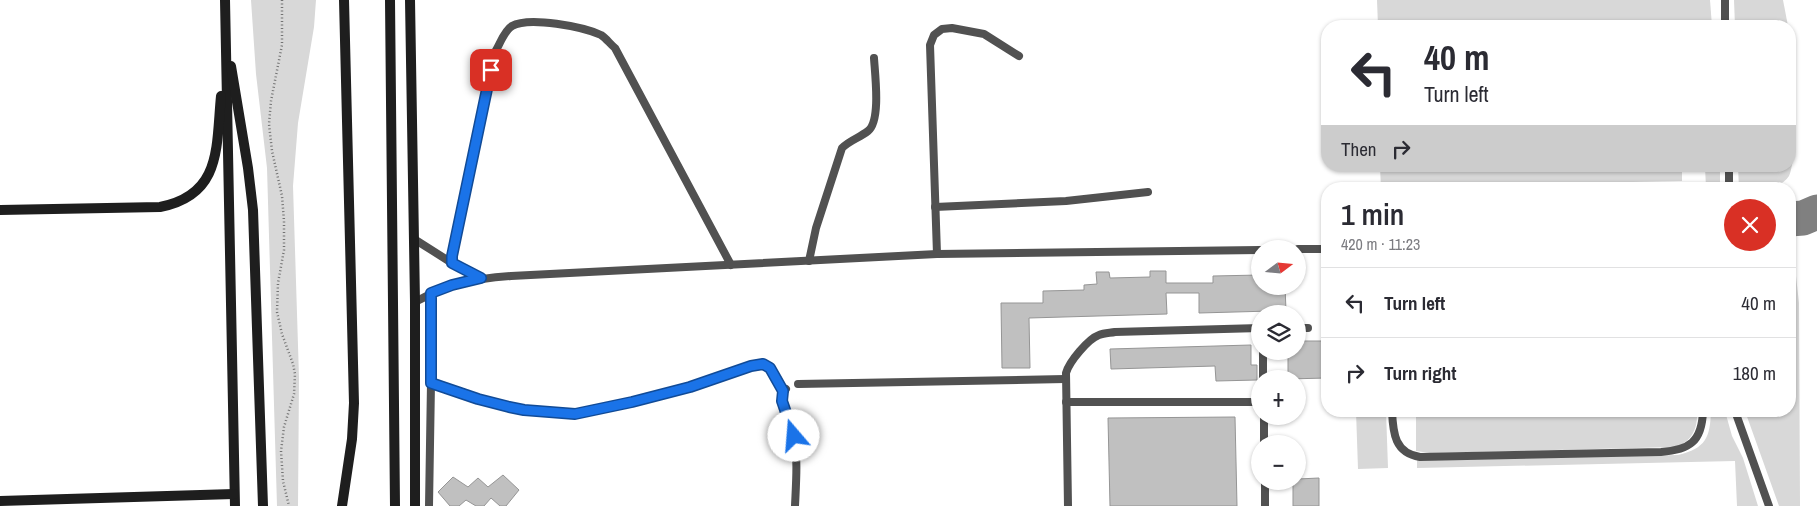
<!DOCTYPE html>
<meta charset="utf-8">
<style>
:root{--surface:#fff;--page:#f2f2f3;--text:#2b2b33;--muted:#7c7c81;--line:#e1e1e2}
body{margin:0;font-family:"Archivo Narrow",sans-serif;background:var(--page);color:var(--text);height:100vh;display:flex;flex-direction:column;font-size:19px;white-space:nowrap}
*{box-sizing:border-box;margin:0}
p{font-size:16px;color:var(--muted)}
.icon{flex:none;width:28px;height:28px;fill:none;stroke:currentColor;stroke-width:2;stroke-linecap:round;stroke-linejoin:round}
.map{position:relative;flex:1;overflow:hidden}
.side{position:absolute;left:1321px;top:182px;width:475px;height:235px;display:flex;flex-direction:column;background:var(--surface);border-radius:20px;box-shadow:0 1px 4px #0004}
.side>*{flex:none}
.hud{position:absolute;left:1321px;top:20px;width:475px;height:152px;border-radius:20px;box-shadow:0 1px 4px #0004;background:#fff;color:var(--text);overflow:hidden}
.needle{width:32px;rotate:74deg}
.tools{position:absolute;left:1251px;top:240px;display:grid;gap:10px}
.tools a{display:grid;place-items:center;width:55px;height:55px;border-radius:50%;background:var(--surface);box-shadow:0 1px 4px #0004;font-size:25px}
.pin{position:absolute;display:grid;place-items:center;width:42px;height:42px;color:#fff;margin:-21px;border-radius:10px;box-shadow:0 2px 8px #0006}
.me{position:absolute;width:55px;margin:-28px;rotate:342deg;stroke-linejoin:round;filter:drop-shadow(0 0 4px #0008)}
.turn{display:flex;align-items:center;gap:18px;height:105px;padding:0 20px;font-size:22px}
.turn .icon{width:65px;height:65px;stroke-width:2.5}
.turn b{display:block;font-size:35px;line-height:42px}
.then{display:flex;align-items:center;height:48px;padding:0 20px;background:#0003;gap:10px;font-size:19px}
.round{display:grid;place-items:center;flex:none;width:52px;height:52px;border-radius:26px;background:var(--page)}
.headline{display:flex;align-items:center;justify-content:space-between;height:85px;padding:0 20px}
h1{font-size:30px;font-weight:600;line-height:38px}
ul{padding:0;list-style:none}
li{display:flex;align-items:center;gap:15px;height:70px;padding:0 20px;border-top:1px solid var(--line)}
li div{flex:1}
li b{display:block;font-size:19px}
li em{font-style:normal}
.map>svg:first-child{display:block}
</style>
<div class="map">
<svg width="1817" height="506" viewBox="0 0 1817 506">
<rect width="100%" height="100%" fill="#fff"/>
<!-- green -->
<g fill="#d8d8d8">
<path d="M251 0H316L314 27 298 123 293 186 299 377 298 506H277L267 168 256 74Z"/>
<path d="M1377 0H1710L1712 26H1378Z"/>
<path d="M1734 0H1783L1788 26H1735Z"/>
<path d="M1790 44 1793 160C1792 164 1791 172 1789 176 1778 192 1755 189 1739 189L1738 166H1790Z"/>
<path d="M1380 166H1720V189L1706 187 1705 167H1682V181L1535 184V189H1381Z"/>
<path d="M1790 262 1796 276 1799 303 1800 506H1779L1745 411H1790Z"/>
<path d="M1356 411H1386L1388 468 1358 469Z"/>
<path d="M1416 411H1697C1698 428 1692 442 1675 447L1430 453 1416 451Z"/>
<path d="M1711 411H1725L1732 436 1743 458 1758 506H1737L1735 461 1417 468V460L1678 455C1706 448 1710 438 1711 411Z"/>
</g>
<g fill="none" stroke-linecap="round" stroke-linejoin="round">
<!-- taxiway -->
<path stroke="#808080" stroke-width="35" d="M1790 219 1803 218 1817 212"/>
</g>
<!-- building -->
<g fill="#c0c0c0" stroke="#959595">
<path d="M1150 271H1166V283H1213V276L1260 275V286H1285L1286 311H1283L1284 314H1271V311L1199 313V293H1166L1167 314 1029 318 1030 368H1002L1001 303H1043V291L1084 290V285L1097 284 1096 272H1109L1110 278 1150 277Z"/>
<path d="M1298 341H1328L1326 378 1288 379V351H1298Z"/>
<path d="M1251 345V365H1257V380L1216 381 1215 366 1111 369 1110 349Z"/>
<path d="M1235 417 1237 506H1110L1108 418Z"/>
<path d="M503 475 519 490 506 506H500L491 498 484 506H476L466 500 459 506H450L438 492 453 477 468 487 478 478 488 487Z"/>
<path d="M1319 478V506H1293V481H1298V479Z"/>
</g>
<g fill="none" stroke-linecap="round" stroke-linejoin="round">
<!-- path -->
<path stroke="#737373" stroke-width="2.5" stroke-dasharray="1 2.5" stroke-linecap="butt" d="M282 0V45L271 101 269 124 272 151 282 196 284 221V250L278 283 277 312 282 334 293 364 295 374 294 394 284 427 281 451 283 481 289 506"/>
<!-- lane -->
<g stroke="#515151" stroke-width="8">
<path d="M1725 0V26"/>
<path d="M1729 166V189"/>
<path d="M935 207 1066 201 1148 192"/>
<path d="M414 239 452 263"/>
<path d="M1298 249H1328"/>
<path d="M937 254 930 45 934 35 942 29 952 28 984 34 1019 56"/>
<path d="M809 261 816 228 842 148C850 140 859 138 868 131 881 121 875 75 874 58"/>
<path d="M481 278 452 263V256L495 52C500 44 504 31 512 26 529 16 584 27 601 35 606 38 610 44 615 48L731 265"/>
<path d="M415 302C450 283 472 279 511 276L937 254 1260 250"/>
<path d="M1298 328H1308"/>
<path d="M1263 351V379"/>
<path d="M431 383 478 399 509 407 565 414H575L632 402 690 387 751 365 763 364 770 368 783 391"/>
<path d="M798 384 1065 379"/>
<path d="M786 389C776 400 791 423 794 436 798 459 796 483 795 506"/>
<path d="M1066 402H1260"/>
<path d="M1392 411C1393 434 1395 453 1420 457L1661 452C1689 450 1702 442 1703 411"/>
<path d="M1735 411 1769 506"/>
<path d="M1264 416V444"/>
<path d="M1265 481V506"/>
<path d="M429 506 431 383V293"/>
<path d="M1068 506 1066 373C1069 362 1088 339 1099 335 1104 333 1110 333 1115 332L1260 328"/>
</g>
<!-- secondary -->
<g stroke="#1e1e1e" stroke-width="10">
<path d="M225 0 235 506"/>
<path d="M390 0 395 506"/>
<path d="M410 0 415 302V506"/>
<path d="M231 66 248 168 253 210 263 506"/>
<path d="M0 210 160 207C222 195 216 147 221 96"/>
<path d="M0 501 234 494"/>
<path d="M342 506 352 439 354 403 344 0"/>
</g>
</g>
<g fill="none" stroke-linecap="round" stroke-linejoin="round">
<!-- route casing -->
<g stroke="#114b97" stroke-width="12">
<path id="route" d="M491 70 452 256V263L481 278 452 285 431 293V383L478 399 509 407 524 410 575 414 632 402 690 387 751 366 763 364 770 368 783 391 782 401 794 436"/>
</g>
<!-- route -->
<use href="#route" stroke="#1a73e8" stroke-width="9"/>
</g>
</svg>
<div class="tools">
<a><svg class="needle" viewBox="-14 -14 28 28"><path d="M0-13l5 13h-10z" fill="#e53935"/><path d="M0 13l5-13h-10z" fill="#7c7c81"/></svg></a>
<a><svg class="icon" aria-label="layers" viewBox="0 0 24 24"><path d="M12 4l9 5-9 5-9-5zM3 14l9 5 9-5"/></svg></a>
<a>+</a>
<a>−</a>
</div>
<div class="pin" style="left:491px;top:70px;background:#d93025"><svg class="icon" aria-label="arrive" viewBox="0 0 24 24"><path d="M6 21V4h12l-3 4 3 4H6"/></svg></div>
<svg class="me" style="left:794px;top:436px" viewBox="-20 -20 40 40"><circle r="19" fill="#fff"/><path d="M0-13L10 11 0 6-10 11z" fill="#1a73e8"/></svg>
<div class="hud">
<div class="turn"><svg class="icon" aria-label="left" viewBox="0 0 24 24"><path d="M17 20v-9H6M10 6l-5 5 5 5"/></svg><div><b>40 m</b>Turn left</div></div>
<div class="then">Then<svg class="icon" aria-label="right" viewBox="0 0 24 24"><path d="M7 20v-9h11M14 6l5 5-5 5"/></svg></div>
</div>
<section class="side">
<div class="headline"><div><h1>1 min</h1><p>420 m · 11:23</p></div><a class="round" style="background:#d93025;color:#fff"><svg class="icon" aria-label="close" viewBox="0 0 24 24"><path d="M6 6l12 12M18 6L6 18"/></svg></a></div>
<ul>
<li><svg class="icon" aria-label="left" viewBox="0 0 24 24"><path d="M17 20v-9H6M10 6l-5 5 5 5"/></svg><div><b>Turn left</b></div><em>40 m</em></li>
<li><svg class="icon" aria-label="right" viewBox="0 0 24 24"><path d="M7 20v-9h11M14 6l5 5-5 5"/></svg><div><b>Turn right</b></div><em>180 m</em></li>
</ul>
</section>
</div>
